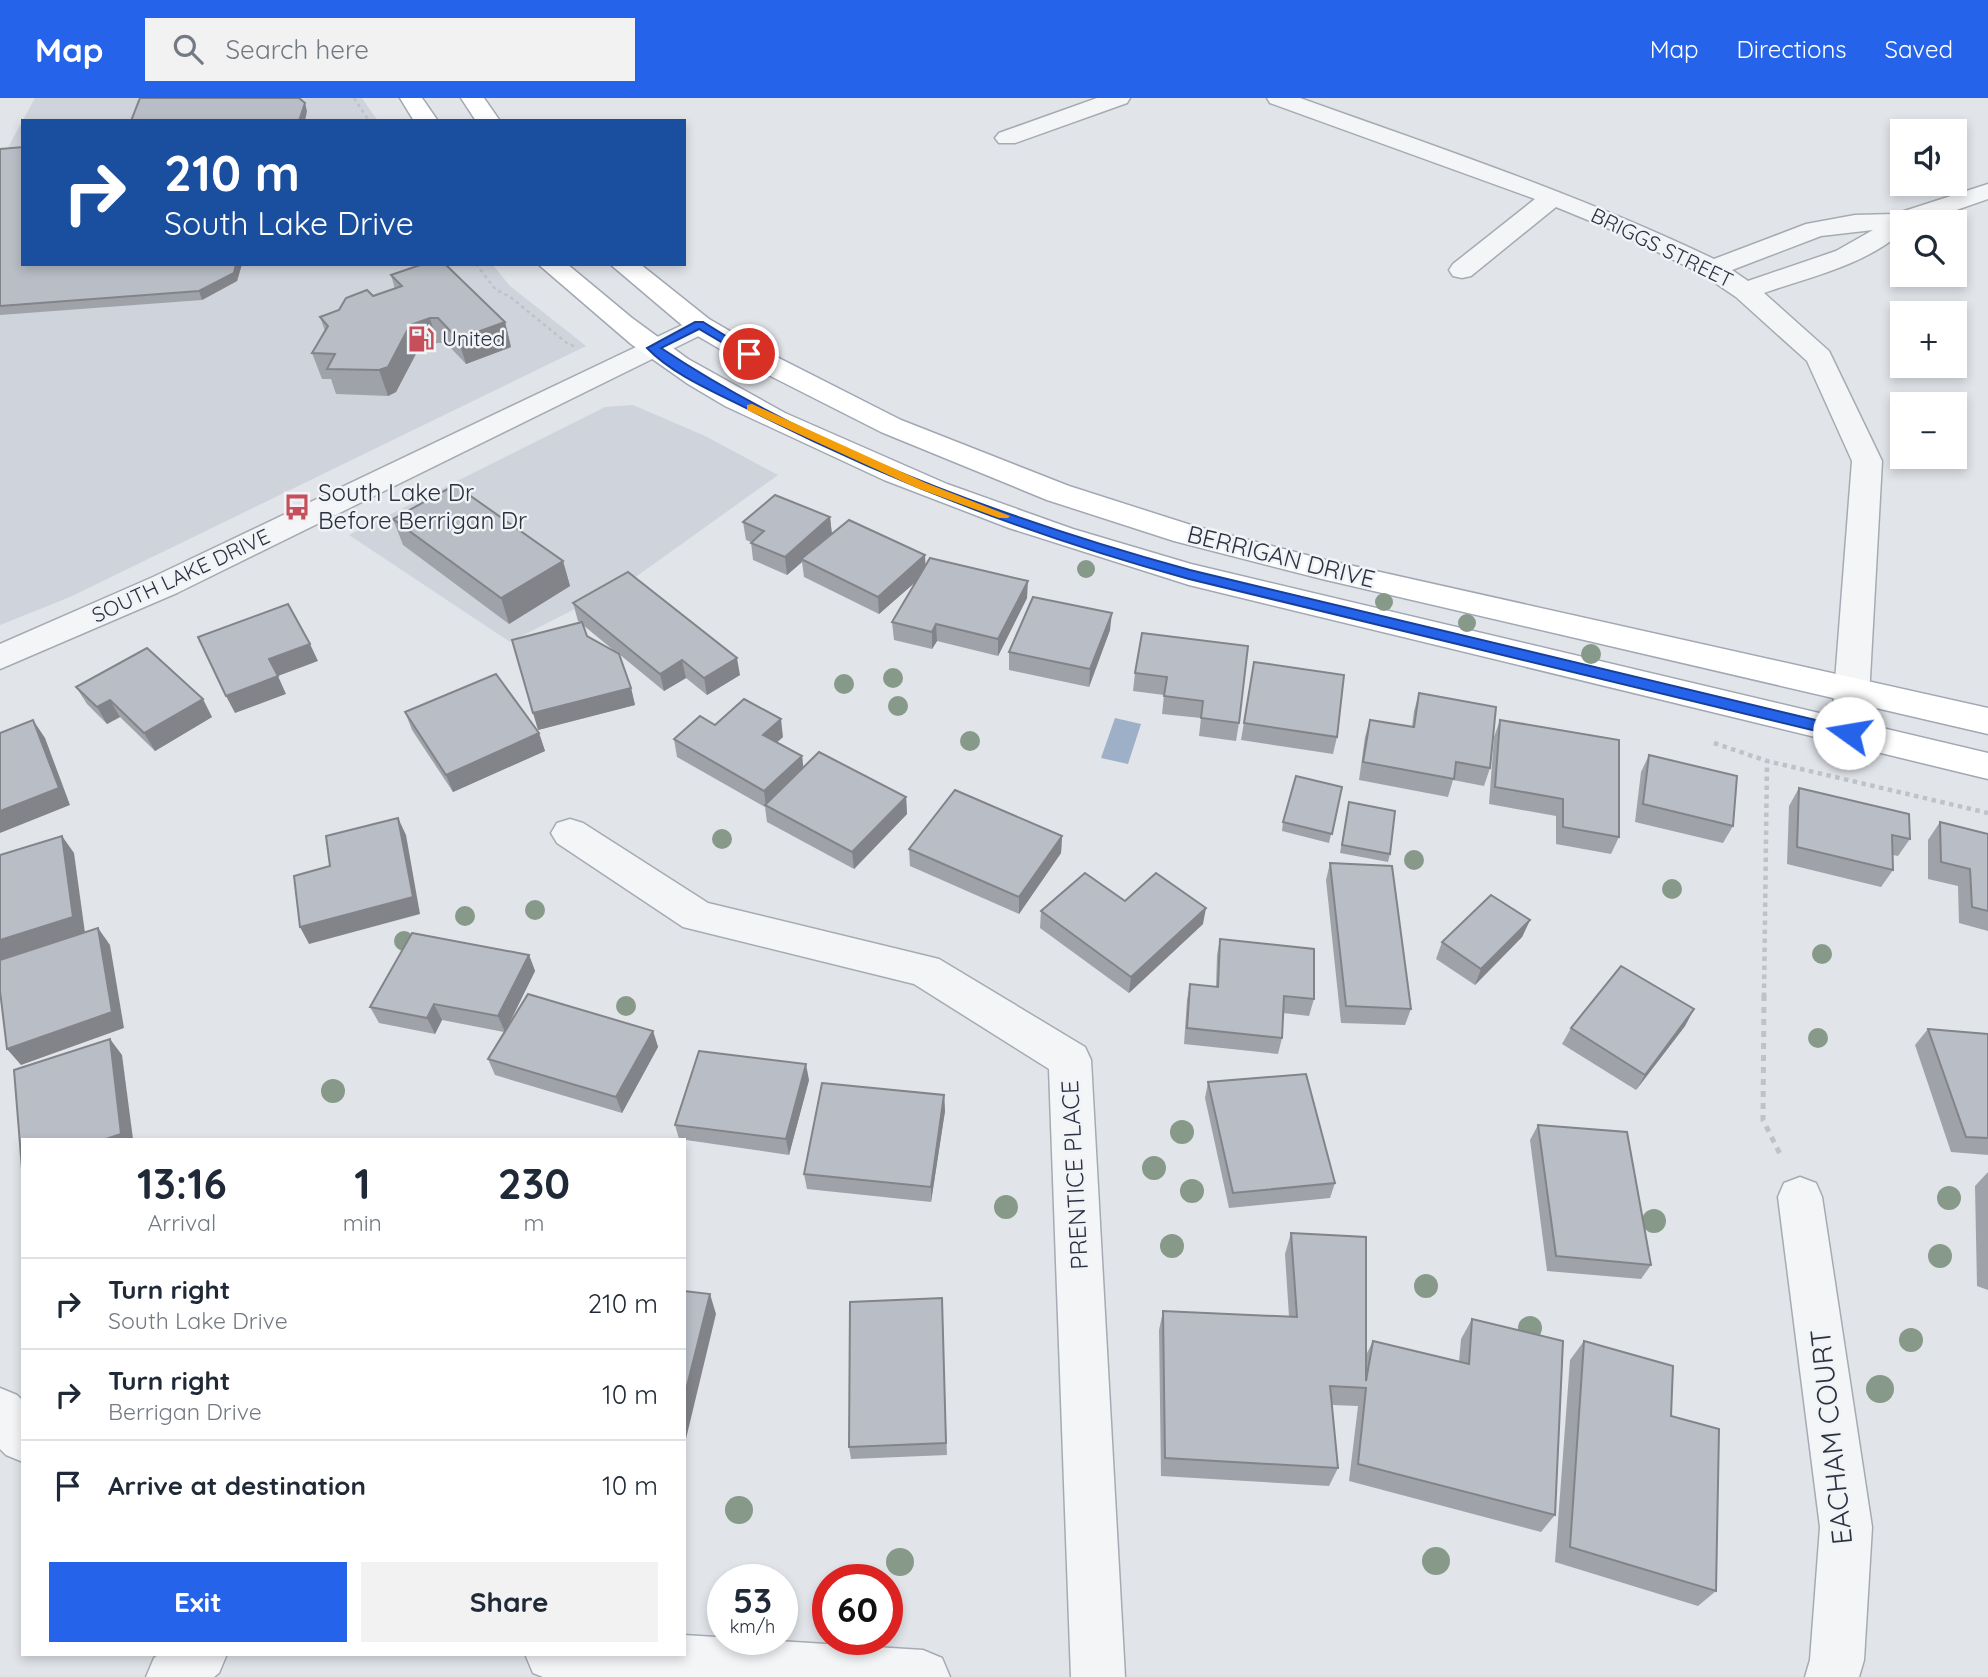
<!DOCTYPE html>
<meta charset="utf-8">
<style>
:root{--surface:#fff;--page:#f2f2f3;--text:#1f2937;--muted:#747a83;--line:#e0e1e3;--accent:#2563eb}
body{margin:0;font-family:Quicksand,sans-serif;background:var(--page);color:var(--text);height:100vh;display:flex;flex-direction:column;font-size:26px;white-space:nowrap}
*{box-sizing:border-box;margin:0}
p{font-size:23px;color:var(--muted)}
.icon{flex:none;width:38px;height:38px;fill:none;stroke:currentColor;stroke-width:2;stroke-linecap:round;stroke-linejoin:round}
.map{position:relative;flex:1;overflow:hidden}
.sheet{position:absolute;left:21px;top:1040px;width:665px;height:518px;display:flex;flex-direction:column;background:var(--surface);border-radius:0px;box-shadow:0 4px 10px #0003}
.sheet>*{flex:none}
.banner{position:absolute;left:21px;top:21px;width:665px;height:147px;border-radius:0px;box-shadow:0 4px 10px #0003;background:#1a4fa0;color:#fff;overflow:hidden}
.buttons{position:absolute;left:1890px;top:21px;display:grid;gap:14px}
.buttons a{display:grid;place-items:center;width:77px;height:77px;border-radius:0px;background:var(--surface);box-shadow:0 4px 10px #0003;font-size:35px}
.speed{position:absolute;left:707px;top:1466px;display:flex;gap:14px;font-size:35px;font-weight:700;text-align:center}
.speed>*{display:grid;place-content:center;width:91px;height:91px;border-radius:50%;background:var(--surface);box-shadow:0 4px 10px #0003;line-height:1}
.speed small{font-size:18px;font-weight:400}
.speed .limit{border:10px solid #d22;background:#fff;color:#111}
.pin{position:absolute;display:grid;place-items:center;width:60px;height:60px;color:#fff;margin:-30px;border:4px solid #fff;border-radius:50%;box-shadow:0 2px 7px #0007}
.me{position:absolute;width:77px;margin:-38px;rotate:283deg;stroke-linejoin:round;filter:drop-shadow(0 0 5px #0008)}
.turn{display:flex;align-items:center;gap:24px;height:147px;padding:0 28px;font-size:32px}
.turn .icon{width:91px;height:91px;stroke-width:2.5}
.turn b{display:block;font-size:49px;line-height:60px}
.eta{display:flex;justify-content:space-evenly;align-items:center;height:119px;text-align:center}
.eta b{font-size:42px;font-weight:700;line-height:49px}
.action{display:flex;gap:14px;margin-top:auto;padding:14px 28px}
.action a{flex:1;height:80px;border-radius:0px;background:var(--accent);color:#fff;font-size:28px;font-weight:700;line-height:80px;text-align:center}
.action a+a{background:var(--page);color:var(--text)}
ul{padding:0;list-style:none}
li{display:flex;align-items:center;gap:21px;height:91px;padding:0 28px;border-top:2px solid var(--line)}
li div{flex:1}
li b{display:block;font-size:26px}
li em{font-style:normal}
header{display:flex;align-items:center;gap:42px;box-sizing:border-box;height:98px;padding:0 35px;background:var(--accent);color:#fff}
header strong{font-size:33px}
nav{display:flex;gap:38px;margin-inline-start:auto;font-size:24px}
.search{width:490px;height:63px;background:var(--page);display:flex;align-items:center;gap:18px;box-sizing:border-box;padding:0 24px;border-radius:0px;color:var(--muted);font-size:26px}
.map>svg:first-child{display:block}
</style>
<header>
<strong>Map</strong>
<div class="search"><svg class="icon" aria-label="search" viewBox="0 0 24 24"><circle cx="10" cy="10" r="6"/><path d="M15 15l6 6"/></svg>Search here</div>
<nav><a>Map</a><a>Directions</a><a>Saved</a></nav>
</header>
<div class="map">
<svg width="1988" height="1579" viewBox="0 0 1988 1579">
<rect width="100%" height="100%" fill="#e1e4e9"/>
<!-- built -->
<g fill="#cfd3db">
<path d="M35 0H362L378 23H23V166H492L510 188 586 248 70 499 0 527V64Z"/>
<path d="M633 307 705 338 778 377 630 483 510 544 349 437 605 309Z"/>
</g>
<!-- water -->
<path fill="#9eb0c7" d="M1115 620 1141 626 1128 666 1101 660Z"/>
<g fill="none" stroke-linecap="round" stroke-linejoin="round">
<!-- minor casing -->
<g stroke="#a6abb3" stroke-width="3">
<g id="minor">
<path d="M1097 0H1130L1127 5 1015 45H999L995 40 999 35Z"/>
<path d="M1267 0H1300C1440 50 1580 97 1714 161L1806 126 1855 117 1895 116 1988 86V101L1922 124H1902V134C1863 168 1812 178 1764 195L1829 253 1882 363 1867 635 1862 644 1849 648 1836 644 1831 635 1852 363 1807 263 1736 199 1702 176 1617 134 1556 109 1471 178 1462 180 1453 178 1449 172 1453 166 1535 101 1270 5ZM1873 132 1836 153 1748 183 1732 172 1821 138Z"/>
<path d="M699 219 709 221 713 227 709 233 177 495 0 571V546L153 479Z"/>
<path d="M570 721 583 725 708 805 939 861 1085 949 1091 962 1125 1579H1071L1049 971 914 886 683 829 557 745 551 735 557 725Z"/>
<path d="M1800 1079 1816 1085 1822 1099 1872 1429 1864 1562 1859 1579H1805L1810 1562 1820 1429 1778 1099 1784 1085Z"/>
<path d="M0 1290 17 1297 23 1303V1364L6 1357 0 1351Z"/>
<path d="M684 1537 923 1552 942 1560 950 1579H543L533 1575 525 1556H684Z"/>
<path d="M159 1556H227L219 1575 214 1579H146L154 1560Z"/>
</g>
</g>
<!-- major casing -->
<g stroke="#a1a8b4" stroke-width="3">
<g id="major">
<path d="M400 0H422L438 23H414Z"/>
<path d="M461 0H484L500 23H476Z"/>
<path d="M538 166H567L632 220 688 261 785 315 947 386 1073 431 1191 466 1988 655V681L1189 487 1009 430 884 382 725 308 688 286 631 246Z"/>
<path d="M610 166H640L709 221 759 250 901 322 1069 388 1194 428 1322 461 1988 610V636L1322 481 1174 443 1047 402 881 334 739 262 689 233Z"/>
</g>
</g>
<!-- path-far2 -->
<g stroke="#bfc2c7" stroke-width="2.5" stroke-dasharray="3.5 3.5" stroke-linecap="butt">
<path d="M354 0 369 23"/>
<path d="M476 166 496 192 509 198 568 246 577 249"/>
</g>
<!-- path-far1 -->
<g stroke="#bfc2c7" stroke-width="4.5" stroke-dasharray="4.5 4.5" stroke-linecap="butt">
<path d="M1714 645 1767 663 1988 715"/>
<path d="M1764 899 1767 663"/>
</g>
<!-- path -->
<path stroke="#bfc2c7" stroke-width="5" stroke-dasharray="6 6" stroke-linecap="butt" d="M1764 897 1763 1022 1782 1060"/>
<!-- minor -->
<use href="#minor" fill="#f4f5f7" fill-rule="evenodd"/>
<!-- major -->
<use href="#major" fill="#fff" fill-rule="evenodd"/>
</g>
<!-- trees -->
<g fill="#879988">
<circle cx="1086" cy="471" r="9"/>
<circle cx="1384" cy="504" r="9"/>
<circle cx="1467" cy="525" r="9"/>
<circle cx="1591" cy="556" r="10"/>
<circle cx="893" cy="580" r="10"/>
<circle cx="844" cy="586" r="10"/>
<circle cx="898" cy="608" r="10"/>
<circle cx="970" cy="643" r="10"/>
<circle cx="722" cy="741" r="10"/>
<circle cx="1414" cy="762" r="10"/>
<circle cx="1672" cy="791" r="10"/>
<circle cx="535" cy="812" r="10"/>
<circle cx="465" cy="818" r="10"/>
<circle cx="404" cy="843" r="10"/>
<circle cx="1822" cy="856" r="10"/>
<circle cx="626" cy="908" r="10"/>
<circle cx="1818" cy="940" r="10"/>
<circle cx="333" cy="993" r="12"/>
<circle cx="1182" cy="1034" r="12"/>
<circle cx="1154" cy="1070" r="12"/>
<circle cx="1192" cy="1093" r="12"/>
<circle cx="1949" cy="1100" r="12"/>
<circle cx="1006" cy="1109" r="12"/>
<circle cx="1654" cy="1123" r="12"/>
<circle cx="1172" cy="1148" r="12"/>
<circle cx="1940" cy="1158" r="12"/>
<circle cx="1426" cy="1188" r="12"/>
<circle cx="1530" cy="1230" r="12"/>
<circle cx="1911" cy="1242" r="12"/>
<circle cx="1880" cy="1291" r="14"/>
<circle cx="739" cy="1412" r="14"/>
<circle cx="1436" cy="1463" r="14"/>
<circle cx="900" cy="1464" r="14"/>
</g>
<!-- wall -->
<g fill="#9fa3a9" fill-rule="evenodd">
<path d="M0 51 23 166H242L237 183 202 202 0 217Z"/>
<path d="M391 177 505 224 511 249 466 266 446 245H437L418 252 396 294 388 298 336 296 331 281H322L312 255 325 233 320 219 395 191Z"/>
<path d="M830 419 832 437 925 468 1027 500 998 558 937 543 932 551 894 542 892 524 917 482 879 516 804 479 802 464 787 477 753 462 751 444 746 442 743 424Z"/>
<path d="M393 421 563 463 570 488 509 526 403 447Z"/>
<path d="M573 505 740 577 707 597 686 580 664 593 619 556 631 590 635 607 538 632 580 524 578 523ZM583 527 617 555 587 538Z"/>
<path d="M1110 532 1089 589 1009 572V554Z"/>
<path d="M1142 535 1239 625 1236 643 1199 638 1201 620 1162 616 1164 597 1133 593 1135 575Z"/>
<path d="M1254 564 1337 639 1333 656 1241 642Z"/>
<path d="M76 589 212 619 155 653 120 619 107 626 87 606Z"/>
<path d="M1419 595 1490 670 1484 688 1453 682 1448 699 1359 682 1365 639 1370 622 1412 629 1414 613Z"/>
<path d="M405 614 539 635 545 653 453 694 412 632Z"/>
<path d="M1500 622 1619 739 1611 756 1556 746V718L1489 706 1494 639Z"/>
<path d="M715 627 783 639 777 644 802 658 803 669 906 699 907 716 854 771 767 724 765 709 677 659 674 641Z"/>
<path d="M1649 657 1733 728 1723 745 1635 724 1641 674Z"/>
<path d="M1342 689 1329 745 1282 733 1283 724Z"/>
<path d="M1799 690 1910 741 1898 758 1893 757V772L1881 789 1787 766 1789 708Z"/>
<path d="M1349 704 1390 756 1388 764 1340 755Z"/>
<path d="M1940 724 1988 736V833L1959 825 1958 788 1928 781V742Z"/>
<path d="M1062 738 1061 755 1019 816 910 768 909 751Z"/>
<path d="M1330 765 1411 911 1405 927 1341 925 1326 782Z"/>
<path d="M1125 803 1203 826 1129 895 1040 830 1041 813Z"/>
<path d="M1530 822 1522 839 1475 887 1436 861 1442 844Z"/>
<path d="M1220 841 1314 901 1309 918 1283 915 1282 940 1278 956 1184 946 1187 902 1190 886 1216 889 1217 857Z"/>
<path d="M529 857 535 873 507 930 653 933 658 949 622 1015 495 977 488 961 504 934 442 922 435 936 379 925 370 909Z"/>
<path d="M1694 911 1685 928 1636 992 1562 946 1571 930Z"/>
<path d="M1928 931 1988 936V1057L1951 1054 1915 947Z"/>
<path d="M809 982 789 1057 679 1041 675 1027Z"/>
<path d="M1208 984 1335 1085 1330 1100 1229 1110 1205 1000Z"/>
<path d="M944 997 945 1013 931 1104 807 1091 804 1076Z"/>
<path d="M1538 1027 1651 1167 1641 1181 1547 1173 1530 1042Z"/>
<path d="M1988 1074V1192L1977 1188 1975 1088Z"/>
<path d="M1291 1135 1366 1257 1373 1243 1459 1264 1461 1241 1472 1221 1555 1417 1541 1434 1349 1383 1358 1308 1332 1307 1338 1370 1329 1388 1161 1378 1159 1232 1163 1213 1289 1219 1285 1156Z"/>
<path d="M942 1214 947 1357 851 1361 849 1349Z"/>
<path d="M1584 1243 1671 1318 1716 1493 1698 1508 1555 1464 1570 1262Z"/>
</g>
<!-- shaded-wall -->
<g fill="#82848a">
<path d="M305 5 307 13 305 23H299Z"/>
<path d="M236 166H242L237 183 202 202 199 193Z"/>
<path d="M430 220 437 245 418 252 396 294 388 298 379 272 410 227Z"/>
<path d="M505 224 511 249 466 266 458 241Z"/>
<path d="M830 419 832 437 801 461 802 464 787 477 785 459Z"/>
<path d="M925 457 926 475 879 516 878 499Z"/>
<path d="M563 463 570 488 509 526 501 500Z"/>
<path d="M1028 483 1027 500 998 558V541Z"/>
<path d="M1112 515 1110 532 1089 589 1090 571Z"/>
<path d="M936 526 937 543 932 551V534Z"/>
<path d="M310 546 318 563 278 578 286 596 235 615 226 598 269 561Z"/>
<path d="M737 560 740 577 707 597 704 580Z"/>
<path d="M682 562 686 580 664 593 660 576Z"/>
<path d="M631 590 635 607 538 632 533 615Z"/>
<path d="M203 601 212 619 155 653 144 635Z"/>
<path d="M110 602 120 619 107 626 97 609Z"/>
<path d="M781 621 783 639 766 654 763 637Z"/>
<path d="M33 622 45 640 70 707 0 735V713Z"/>
<path d="M539 635 545 653 453 694 446 677Z"/>
<path d="M802 658 804 675 766 708 764 693Z"/>
<path d="M906 699 907 716 854 771 852 754Z"/>
<path d="M398 720 406 737 420 816 309 846 300 829Z"/>
<path d="M62 738 74 755 85 835 0 863V842Z"/>
<path d="M1062 738 1061 755 1019 816V799Z"/>
<path d="M1206 810 1203 826 1129 895 1131 879Z"/>
<path d="M1530 822 1522 839 1475 887 1481 871Z"/>
<path d="M98 830 110 847 124 930 21 967 7 951Z"/>
<path d="M529 857 535 873 505 934 498 918Z"/>
<path d="M434 906 442 922 435 936 427 920Z"/>
<path d="M1694 911 1685 928 1636 992 1645 977Z"/>
<path d="M653 933 658 949 622 1015 616 999Z"/>
<path d="M110 941 122 957 133 1041H106Z"/>
<path d="M806 966 809 982 789 1057 786 1041Z"/>
<path d="M944 997 945 1013 931 1104V1089Z"/>
<path d="M710 1196 716 1216 684 1349V1300Z"/>
</g>
<!-- building -->
<g fill="#b9bdc5" stroke="#82848a" stroke-width="2">
<path d="M140 0H299L305 5 299 23H131Z"/>
<path d="M23 49V166H236L234 175 199 193 0 208V51Z"/>
<path d="M423 166H445L505 224 458 241 438 220H430L410 227 388 269 379 272 327 271 335 256 312 255 328 228 320 219 339 212 346 200 367 192 373 198 402 188 391 177Z"/>
<path d="M455 387 563 463 501 500 393 421Z"/>
<path d="M775 397 830 419 785 459 751 445 764 433 743 424Z"/>
<path d="M849 422 925 457 878 499 801 461Z"/>
<path d="M930 460 1028 483 998 541 936 526 932 534 892 524Z"/>
<path d="M628 474 737 560 704 580 682 562 660 576 573 505Z"/>
<path d="M1033 499 1112 515 1090 571 1009 554Z"/>
<path d="M288 506 310 546 269 561 278 578 226 598 198 539Z"/>
<path d="M582 524 587 538 619 556 631 590 533 615 512 542Z"/>
<path d="M1142 535 1248 548 1239 625 1201 620 1203 603 1164 598 1167 579 1135 575Z"/>
<path d="M147 550 203 601 144 635 110 602 97 609 76 589Z"/>
<path d="M1254 564 1344 577 1337 639 1244 625Z"/>
<path d="M496 576 539 635 446 677 405 614Z"/>
<path d="M1419 595 1496 609 1490 670 1456 664 1454 681 1363 664 1370 622 1414 629Z"/>
<path d="M744 601 781 621 763 637 802 658 764 693 674 641 700 618 715 627Z"/>
<path d="M33 622 59 690 0 713V635Z"/>
<path d="M1500 622 1619 642V739L1563 729V701L1495 689Z"/>
<path d="M819 654 906 699 852 754 765 707Z"/>
<path d="M1649 657 1737 678 1733 728 1643 706Z"/>
<path d="M1296 678 1342 689 1332 736 1283 724Z"/>
<path d="M1799 690 1909 716 1910 741 1892 737 1893 772 1797 749Z"/>
<path d="M955 692 1062 738 1019 799 909 751Z"/>
<path d="M1349 704 1395 713 1390 756 1342 747Z"/>
<path d="M398 720 413 799 300 829 294 778 330 768 326 738Z"/>
<path d="M1940 724 1988 736V813L1972 809 1970 771 1941 764Z"/>
<path d="M62 738 73 819 0 842V757Z"/>
<path d="M1330 765 1392 768 1411 911 1346 908Z"/>
<path d="M1085 775 1125 803 1156 775 1206 810 1131 879 1041 813Z"/>
<path d="M1491 797 1530 822 1481 871 1442 844Z"/>
<path d="M98 830 112 914 7 951 0 893V862Z"/>
<path d="M412 835 529 857 498 918 434 906 427 920 370 909Z"/>
<path d="M1220 841 1314 851V901L1284 898 1282 940 1187 930 1190 886 1218 889Z"/>
<path d="M1621 868 1694 911 1645 977 1571 930Z"/>
<path d="M528 896 653 933 616 999 488 961Z"/>
<path d="M1928 931 1988 936V1040L1966 1039Z"/>
<path d="M110 941 121 1036 106 1041H23V1070L22 1071 14 972Z"/>
<path d="M699 953 806 966 786 1041 675 1027Z"/>
<path d="M1306 976 1335 1085 1233 1095 1208 984Z"/>
<path d="M822 985 944 997 931 1089 804 1076Z"/>
<path d="M1538 1027 1627 1034 1651 1167 1556 1158Z"/>
<path d="M1291 1135 1366 1139V1283L1373 1243 1469 1266 1472 1221 1563 1243 1555 1417 1358 1366 1366 1290 1330 1288 1338 1370 1165 1360 1163 1213 1297 1219Z"/>
<path d="M684 1193 710 1196 684 1300Z"/>
<path d="M942 1200 946 1345 849 1349 850 1204Z"/>
<path d="M1584 1243 1673 1268 1671 1318 1719 1331 1716 1493 1570 1449Z"/>
</g>
<!-- route -->
<path fill="#2563eb" stroke="#184099" stroke-width="2" d="M695 224H703L755 256 745 258 699 231 661 250C816 353 1012 423 1190 472L1849 630 1856 635 1849 641 1189 481C1038 440 891 384 752 313 717 295 674 278 647 250Z"/>
<!-- slow -->
<path fill="#f59e0b" d="M752 306 926 385 1010 418 1008 420H999L917 390 747 312V307Z"/>
<!-- icons -->
<defs>
<g id="fuel-bare" transform="scale(2.1)"><path d="M-5.5-6h7V0h2V4h1.3V-2.5L3-4.5l.8-.8L6-3V5H2.5V1h-1V6h-7ZM-4.2-4.7v3.2H.2V-4.7Z" fill="#c74e5b" stroke="#f1f3f6" stroke-width="2.5" paint-order="stroke"/></g>
<g id="bus-bare" transform="scale(2.1)"><path d="M-5-6H5V4H4V6H2V4H-2V6H-4V4H-5ZM-3.5-4V0h7V-4ZM-3.5 1.2v1.5H-2V1.2ZM2 1.2v1.5H3.5V1.2Z" fill="#c74e5b" stroke="#f1f3f6" stroke-width="2.5" paint-order="stroke"/></g>
</defs>
<g fill-rule="evenodd">
<use href="#fuel-bare" x="421" y="241"/>
<use href="#bus-bare" x="297" y="409"/>
</g>
<g text-anchor="middle" stroke-width="5" stroke-linejoin="round" paint-order="stroke">
<!-- far-street labels -->
<g font-size="21" fill="#2a3140" stroke="#f1f3f6">
<text transform="translate(1662 150) rotate(26)" y="7">BRIGGS STREET</text>
<text transform="translate(181 478) rotate(-25)" y="7">SOUTH LAKE DRIVE</text>
</g>
<!-- far-poi labels -->
<g font-size="21" fill="#2a3140" stroke="#f1f3f6" text-anchor="start">
<text x="442" y="248">United</text>
</g>
<!-- poi labels -->
<g font-size="24" fill="#2a3140" stroke="#f1f3f6" text-anchor="start">
<text x="318" y="403">South Lake Dr<tspan x="318" dy="28">Before Berrigan Dr</tspan></text>
</g>
<!-- street labels -->
<g font-size="24" fill="#2a3140" stroke="#f1f3f6">
<text transform="translate(1281 459) rotate(14)" y="8">BERRIGAN DRIVE</text>
<text transform="translate(1075 1077) rotate(-93)" y="8">PRENTICE PLACE</text>
</g>
<!-- near-street labels -->
<g font-size="28" fill="#2a3140" stroke="#f1f3f6">
<text transform="translate(1831 1339) rotate(-96)" y="10">EACHAM COURT</text>
</g>
</g>
</svg>
<div class="buttons">
<a><svg class="icon" aria-label="sound" viewBox="0 0 24 24"><path d="M4 9h4l5-4v14l-5-4H4zM17 9q2 3 0 6"/></svg></a>
<a><svg class="icon" aria-label="search" viewBox="0 0 24 24"><circle cx="10" cy="10" r="6"/><path d="M15 15l6 6"/></svg></a>
<a>+</a>
<a>−</a>
</div>
<div class="speed"><div>53<small>km/h</small></div><div class="limit">60</div></div>
<div class="pin" style="left:749px;top:256px;background:#d93025"><svg class="icon" aria-label="arrive" viewBox="0 0 24 24"><path d="M6 21V4h12l-3 4 3 4H6"/></svg></div>
<svg class="me" style="left:1849px;top:635px" viewBox="-20 -20 40 40"><circle r="19" fill="#fff"/><path d="M0-13L10 11 0 6-10 11z" fill="#2563eb"/></svg>
<div class="banner">
<div class="turn"><svg class="icon" aria-label="right" viewBox="0 0 24 24"><path d="M7 20v-9h11M14 6l5 5-5 5"/></svg><div><b>210 m</b>South Lake Drive</div></div>
</div>
<section class="sheet">
<div class="eta">
<div><b>13:16</b><p>Arrival</p></div>
<div><b>1</b><p>min</p></div>
<div><b>230</b><p>m</p></div>
</div>
<ul>
<li><svg class="icon" aria-label="right" viewBox="0 0 24 24"><path d="M7 20v-9h11M14 6l5 5-5 5"/></svg><div><b>Turn right</b><p>South Lake Drive</p></div><em>210 m</em></li>
<li><svg class="icon" aria-label="right" viewBox="0 0 24 24"><path d="M7 20v-9h11M14 6l5 5-5 5"/></svg><div><b>Turn right</b><p>Berrigan Drive</p></div><em>10 m</em></li>
<li><svg class="icon" aria-label="arrive" viewBox="0 0 24 24"><path d="M6 21V4h12l-3 4 3 4H6"/></svg><div><b>Arrive at destination</b></div><em>10 m</em></li>
</ul>
<div class="action"><a>Exit</a><a>Share</a></div>
</section>
</div>
